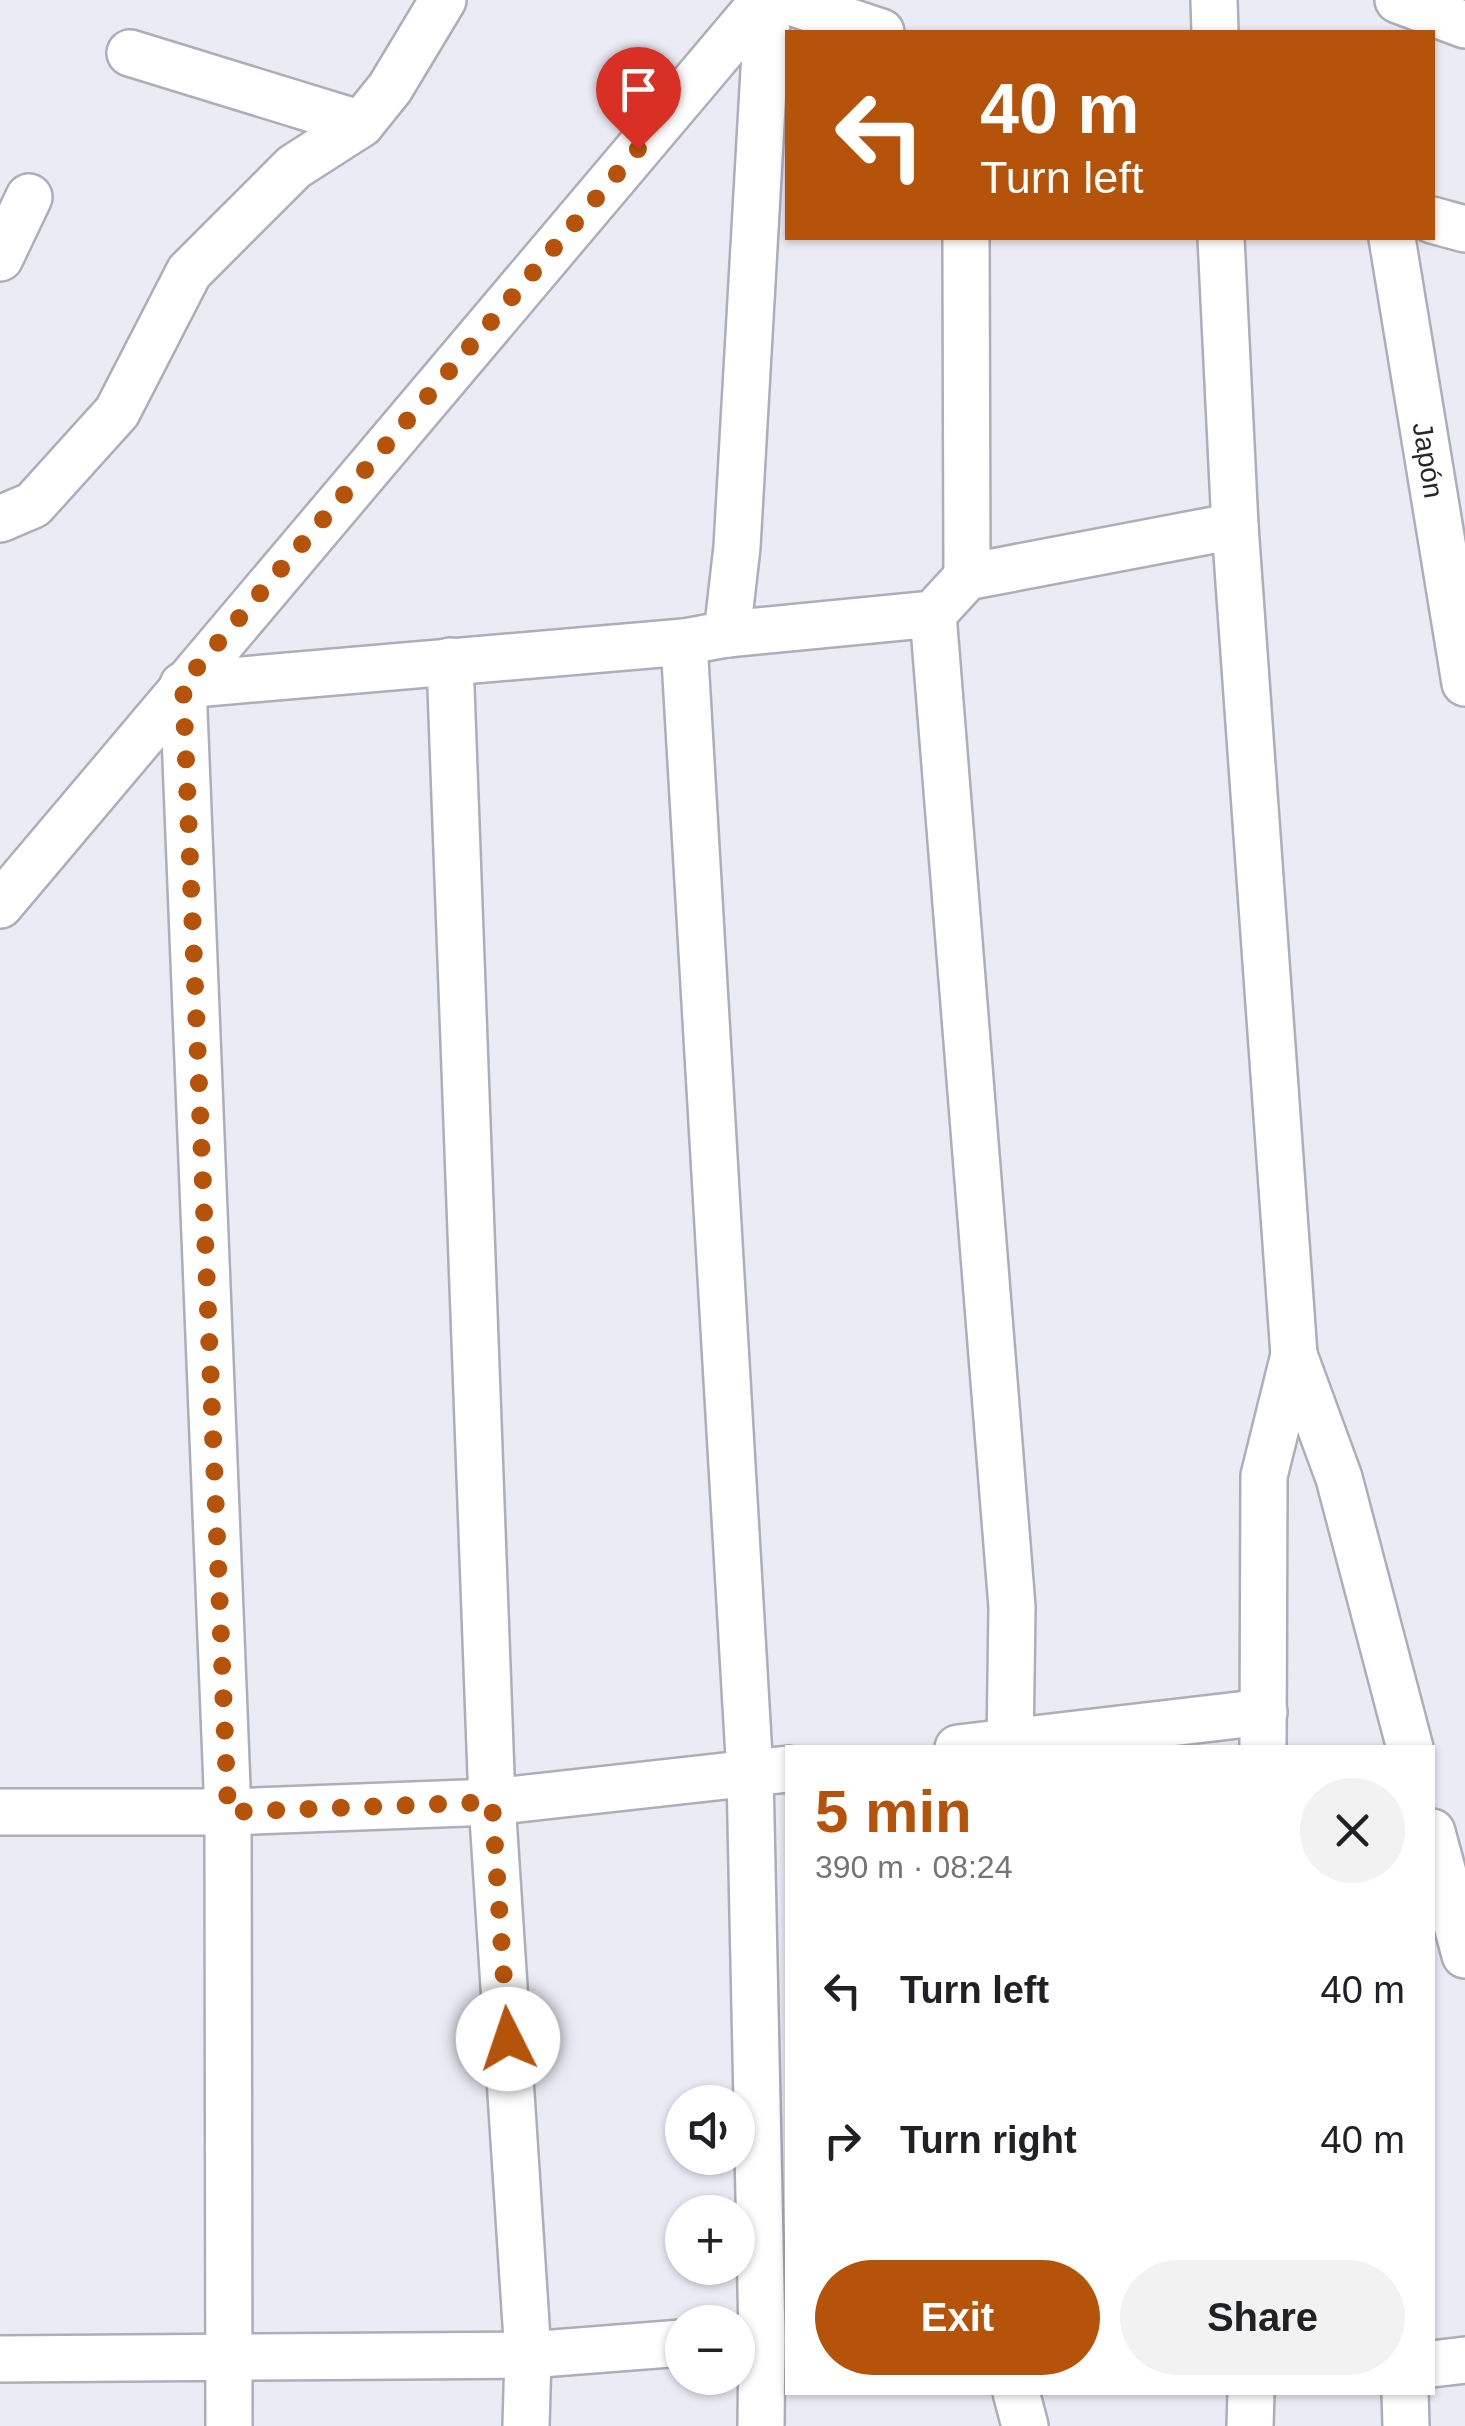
<!DOCTYPE html>
<meta charset="utf-8">
<style>
:root{--surface:#fff;--page:#f2f2f2;--text:#202124;--muted:#757577;--accent:#b45309}
body{margin:0;font-family:Arial,sans-serif;background:var(--page);color:var(--text);height:100vh;display:flex;flex-direction:column;font-size:38px;white-space:nowrap}
*{box-sizing:border-box;margin:0}
p{font-size:32px;color:var(--muted)}
.icon{flex:none;width:55px;height:55px;fill:none;stroke:currentColor;stroke-width:2;stroke-linecap:round;stroke-linejoin:round}
.map{position:relative;flex:1;overflow:hidden}
.drawer{position:absolute;left:785px;top:1745px;width:650px;height:650px;display:flex;flex-direction:column;background:var(--surface);border-radius:0px;box-shadow:0 2px 8px #0004}
.drawer>*{flex:none}
.banner{position:absolute;left:785px;top:30px;width:650px;height:210px;border-radius:0px;box-shadow:0 2px 8px #0004;background:#b45309;color:#fff;overflow:hidden}
.tools{position:absolute;left:665px;top:2085px;display:grid;gap:20px}
.tools a{display:grid;place-items:center;width:90px;height:90px;border-radius:50%;background:var(--surface);box-shadow:0 2px 8px #0004;font-size:50px}
.pin{position:absolute;display:grid;place-items:center;width:85px;height:85px;color:#fff;margin:-102px -42px;border-radius:50% 50% 50% 0;rotate:-45deg;box-shadow:0 0 10px #0007}
.pin .icon{rotate:45deg}
.me{position:absolute;width:110px;margin:-55px;rotate:356deg;stroke-linejoin:round;filter:drop-shadow(0 0 8px #0008)}
.turn{display:flex;align-items:center;gap:35px;height:210px;padding:0 30px;font-size:45px}
.turn .icon{width:130px;height:130px;stroke-width:2.5}
.turn b{display:block;font-size:70px;line-height:85px}
.round{display:grid;place-items:center;flex:none;width:105px;height:105px;border-radius:52px;background:var(--page)}
.headline{display:flex;align-items:center;justify-content:space-between;height:170px;padding:0 30px}
h1{font-size:60px;font-weight:600;line-height:75px;color:var(--accent)}
.cta{display:flex;gap:20px;margin-top:auto;padding:20px 30px}
.cta a{flex:1;height:115px;border-radius:60px;background:var(--accent);color:#fff;font-size:40px;font-weight:600;line-height:115px;text-align:center}
.cta a+a{background:var(--page);color:var(--text)}
ul{padding:0;list-style:none}
li{display:flex;align-items:center;gap:30px;height:150px;padding:0 30px}
li div{flex:1}
li b{display:block;font-size:38px}
li em{font-style:normal}
.map>svg:first-child{display:block}
</style>
<div class="map">
<svg width="1465" height="2426" viewBox="0 0 1465 2426">
<rect width="100%" height="100%" fill="#eaebf5"/>
<g fill="none" stroke-linecap="round" stroke-linejoin="round">
<!-- street casing -->
<g stroke="#adaeb7" stroke-width="50">
<g id="street">
<path d="M784 0 881 32"/>
<path d="M1214 0 1215 32"/>
<path d="M1398 0 1465 25"/>
<path d="M130 53 361 124"/>
<path d="M1432 220 1465 229"/>
<path d="M966 238 967 577"/>
<path d="M1221 238 1235 526 1294 1355 1264 1476 1263 1748"/>
<path id="s1" d="M1392 238 1465 683"/>
<path d="M0 258 29 197"/>
<path d="M0 519 33 505 117 412 189 272 294 167 361 124 390 88 443 0"/>
<path d="M933 614 1012 1607 1010 1748"/>
<path d="M727 634 737 547 768 0"/>
<path d="M684 642 750 1774 762 2337 761 2426"/>
<path d="M450 661 492 1802 528 2355 526 2426"/>
<path d="M0 905 764 0"/>
<path d="M1294 1355 1339 1478 1410 1748"/>
<path d="M958 1748 1264 1712"/>
<path d="M0 1812H228L492 1802 788 1769"/>
<path d="M1432 1832 1465 1955"/>
<path d="M0 2359 528 2355 682 2343"/>
<path d="M1432 2364 1465 2360"/>
<path d="M1016 2392 1025 2426"/>
<path d="M1405 2392 1406 2426"/>
<path d="M229 2426 228 1812 183 685 684 642 727 634 933 614 967 577 1235 526"/>
<path d="M1250 2426 1251 2392"/>
</g>
</g>
<!-- street -->
<use href="#street" stroke="#fff" stroke-width="45"/>
</g>
<g fill="none" stroke-linecap="round" stroke-linejoin="round">
<!-- route -->
<path stroke="#b45309" stroke-width="18" stroke-dasharray="0 32.4" d="M508 2039 492 1802 228 1812 183 684 638 149"/>
</g>
<g text-anchor="middle" stroke-width="9" stroke-linejoin="round" paint-order="stroke">
<!-- street labels -->
<g font-size="28" fill="#26262a" stroke="#eaebf5">
<text dy="10" stroke="none"><textPath href="#s1" startOffset="225">Japón</textPath></text>
</g>
</g>
</svg>
<div class="tools">
<a><svg class="icon" aria-label="sound" viewBox="0 0 24 24"><path d="M4 9h4l5-4v14l-5-4H4zM17 9q2 3 0 6"/></svg></a>
<a>+</a>
<a>−</a>
</div>
<div class="pin" style="left:638px;top:149px;background:#d93025"><svg class="icon" aria-label="arrive" viewBox="0 0 24 24"><path d="M6 21V4h12l-3 4 3 4H6"/></svg></div>
<svg class="me" style="left:508px;top:2039px" viewBox="-20 -20 40 40"><circle r="19" fill="#fff"/><path d="M0-13L10 11 0 6-10 11z" fill="#b45309"/></svg>
<div class="banner">
<div class="turn"><svg class="icon" aria-label="left" viewBox="0 0 24 24"><path d="M17 20v-9H6M10 6l-5 5 5 5"/></svg><div><b>40 m</b>Turn left</div></div>
</div>
<section class="drawer">
<div class="headline"><div><h1>5 min</h1><p>390 m · 08:24</p></div><a class="round"><svg class="icon" aria-label="close" viewBox="0 0 24 24"><path d="M6 6l12 12M18 6L6 18"/></svg></a></div>
<ul>
<li><svg class="icon" aria-label="left" viewBox="0 0 24 24"><path d="M17 20v-9H6M10 6l-5 5 5 5"/></svg><div><b>Turn left</b></div><em>40 m</em></li>
<li><svg class="icon" aria-label="right" viewBox="0 0 24 24"><path d="M7 20v-9h11M14 6l5 5-5 5"/></svg><div><b>Turn right</b></div><em>40 m</em></li>
</ul>
<div class="cta"><a>Exit</a><a>Share</a></div>
</section>
</div>
